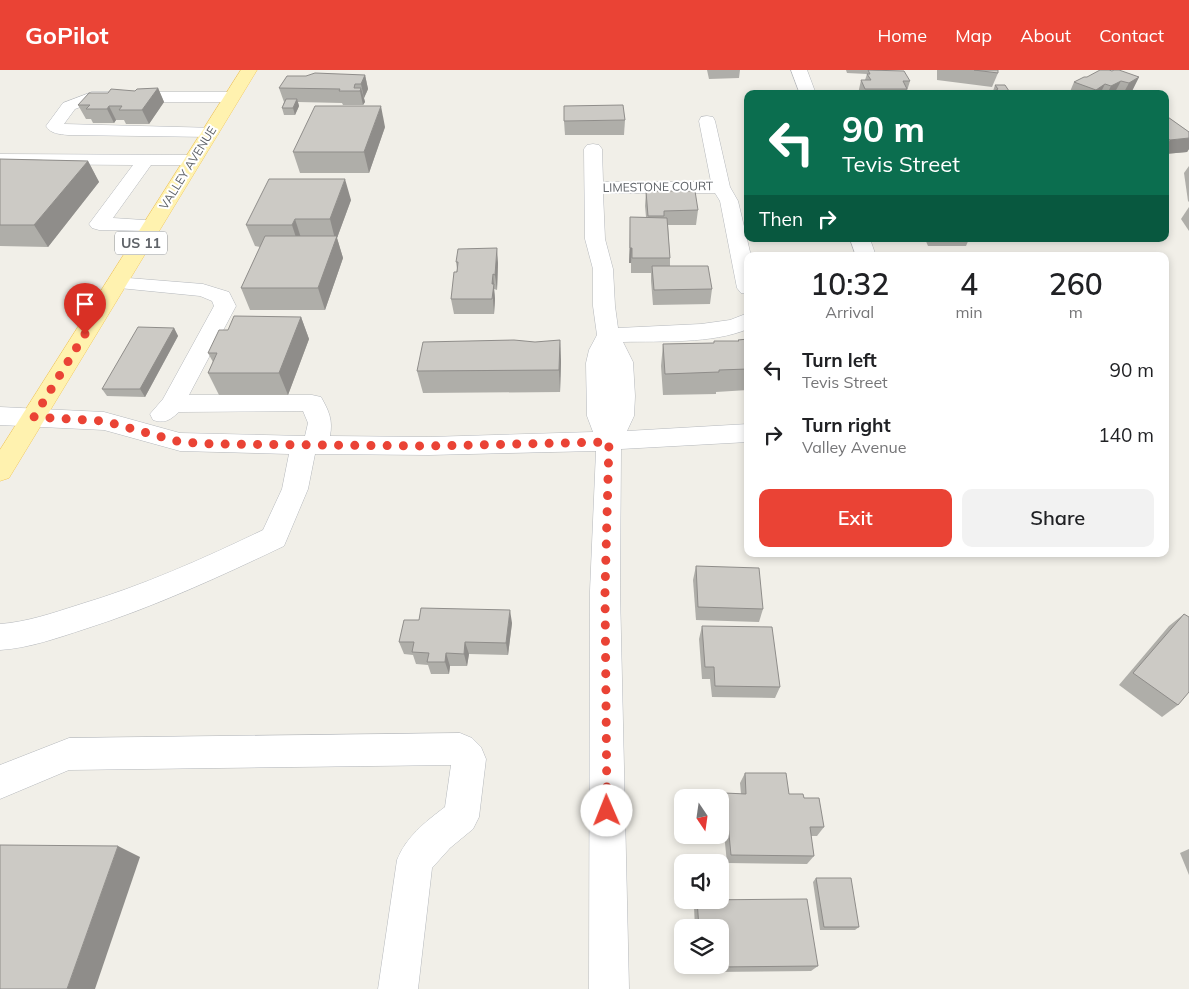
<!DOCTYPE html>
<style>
:root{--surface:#fff;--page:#f2f2f2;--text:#202124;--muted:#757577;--accent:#ea4335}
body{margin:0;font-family:Mulish,sans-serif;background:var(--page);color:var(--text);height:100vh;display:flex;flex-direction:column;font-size:19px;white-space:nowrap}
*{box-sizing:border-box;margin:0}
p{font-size:16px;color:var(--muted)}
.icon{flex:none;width:28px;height:28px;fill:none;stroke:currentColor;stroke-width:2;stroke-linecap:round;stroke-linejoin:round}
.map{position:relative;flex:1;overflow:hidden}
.sheet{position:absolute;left:744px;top:182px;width:425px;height:305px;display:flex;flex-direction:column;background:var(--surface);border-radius:10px;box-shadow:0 2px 8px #0003}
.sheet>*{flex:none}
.banner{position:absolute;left:744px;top:20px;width:425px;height:152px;border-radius:10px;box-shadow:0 2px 8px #0003;background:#0b6e4f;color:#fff;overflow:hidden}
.needle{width:32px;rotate:167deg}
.buttons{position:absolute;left:674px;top:719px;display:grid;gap:10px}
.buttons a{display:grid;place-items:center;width:55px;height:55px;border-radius:10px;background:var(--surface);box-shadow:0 2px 8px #0003;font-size:25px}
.pin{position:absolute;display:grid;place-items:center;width:42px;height:42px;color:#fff;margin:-51px -21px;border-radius:50% 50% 50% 0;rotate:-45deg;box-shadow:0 0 5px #0007}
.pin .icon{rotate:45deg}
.me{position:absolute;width:55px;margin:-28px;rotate:359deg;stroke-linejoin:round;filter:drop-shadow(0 0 4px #0008)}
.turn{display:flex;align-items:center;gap:18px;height:105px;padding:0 15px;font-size:22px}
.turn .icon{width:65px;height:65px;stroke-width:2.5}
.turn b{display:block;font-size:35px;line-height:42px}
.then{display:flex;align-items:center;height:48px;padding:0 15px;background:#0003;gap:10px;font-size:19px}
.eta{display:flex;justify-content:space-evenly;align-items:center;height:85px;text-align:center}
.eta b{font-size:30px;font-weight:600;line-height:35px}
.primary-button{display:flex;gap:10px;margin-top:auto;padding:10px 15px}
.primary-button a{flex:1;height:58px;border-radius:10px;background:var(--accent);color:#fff;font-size:20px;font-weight:600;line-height:58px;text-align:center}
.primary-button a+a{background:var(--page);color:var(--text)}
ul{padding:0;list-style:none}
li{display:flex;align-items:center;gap:15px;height:65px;padding:0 15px}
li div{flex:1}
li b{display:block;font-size:19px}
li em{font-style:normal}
header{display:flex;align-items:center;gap:30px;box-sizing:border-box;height:70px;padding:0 25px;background:var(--accent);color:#fff}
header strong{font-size:24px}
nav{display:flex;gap:28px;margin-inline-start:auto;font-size:18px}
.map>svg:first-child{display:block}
</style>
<header>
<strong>GoPilot</strong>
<nav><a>Home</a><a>Map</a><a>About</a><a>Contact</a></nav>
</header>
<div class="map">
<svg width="1189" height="919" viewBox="0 0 1189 919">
<rect width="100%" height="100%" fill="#f1efe8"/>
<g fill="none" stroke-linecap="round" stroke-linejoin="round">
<!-- minor casing -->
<g stroke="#b5b8bc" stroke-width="1">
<g id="minor">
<path d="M791 0H807L816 24H800Z"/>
<path d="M92 22H232L238 24 240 27 238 30 232 32H94L75 39 64 54 217 58 219 62 217 66 211 67 68 65C59 64 51 64 46 56L63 33Z"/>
<path d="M707 46 713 47 715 51 730 117 738 131 751 186H748V224L741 223 737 218 720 131 715 123H603L605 169 613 199 615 236 618 258 701 254 730 250 748 243V259C712 274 661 271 623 272L633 292 635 326 634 346 627 361 748 354V372L621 379 620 521 629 919H589L590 521 596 381 429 385 315 384 308 419 284 476C219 507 154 537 85 559 57 568 30 578 0 580V554C27 552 53 543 78 535 142 516 203 489 263 460L282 419 289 384 180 381 104 360 0 355V337L104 342 180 363 305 366 308 353 303 341 179 342C170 350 165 354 153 350L150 344 163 329 214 236 212 231 200 226 109 217 106 213 109 209 116 207 203 214 229 222 236 236 189 325H312L321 327C329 341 333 350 330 366L429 367 593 362 587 346 586 293 589 280 597 265 593 236V199L585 169 584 79 587 75 593 74 599 75 602 79 603 112H711L699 51 701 47Z"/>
<path d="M0 84 193 85 199 86 202 90 199 94 193 95H151L113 148 159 151 162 155 159 159 152 161 99 160 92 158 89 154 133 95 0 94Z"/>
<path d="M850 169H870L876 186H856Z"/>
<path d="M460 663 472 668 481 677 486 689 479 747 473 759 450 778 432 798 418 919H378L397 790C406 767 425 752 445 737L451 695 69 700 0 729V695L69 668Z"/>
</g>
</g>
<!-- major casing -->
<g stroke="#f2c960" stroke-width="1">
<path id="major" d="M241 0H257L9 408 0 411V380Z"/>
</g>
<!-- minor -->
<use href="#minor" fill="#fff" fill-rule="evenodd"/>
<!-- major -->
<use href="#major" fill="#fff2af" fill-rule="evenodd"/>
</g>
<!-- wall -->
<g fill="#afaea9">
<path d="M707 0H740L739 8 709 9Z"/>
<path d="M846 0H878L910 11 906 24H858L861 10H865L867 4 847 3Z"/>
<path d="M937 0H998V3L992 17 937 10Z"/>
<path d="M365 5 368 19 364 28 365 32 363 35H343L342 33 298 32 299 36 295 45H284L282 38 284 32 279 18Z"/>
<path d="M1087 7H1139L1132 21 1128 24H1069L1074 12Z"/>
<path d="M995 15 1009 21 1008 24H964V22L993 21Z"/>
<path d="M158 18 164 32 149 54H126L124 50H116L114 53H93L91 49H86L78 35 108 23 135 21Z"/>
<path d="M1165 45 1189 62V79L1187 82 1165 84Z"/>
<path d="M625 50 624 65H565L564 51Z"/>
<path d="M385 57 369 103H300L293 82Z"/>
<path d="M0 89 88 91 99 112 48 177 0 176Z"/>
<path d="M1189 96V132L1188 131 1184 103Z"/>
<path d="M646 121 698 140 696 155H668L670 188V196L712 219 710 234 653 235 651 211V203H631V193H629L630 147H646L645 136Z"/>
<path d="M351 130 337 168 343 188 325 240H250L241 218 260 177 255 176 246 155Z"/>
<path d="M1189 137V161L1181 149Z"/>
<path d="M925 169H969L966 176H928Z"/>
<path d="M456 192 498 193 497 220 494 219V221L495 229 494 244H454L451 229 457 199Z"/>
<path d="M301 247 309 269 288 325H219L208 303 213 292 208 283 228 260Z"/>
<path d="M174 258 178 266 145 327 107 326 102 319Z"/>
<path d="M748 269V320L716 322V324L663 325 661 296 663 274 713 273 738 271V270Z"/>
<path d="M560 270 561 292 560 322 423 323 417 301Z"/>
<path d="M696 496 763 539 759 552 696 550 693 510Z"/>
<path d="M1184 544 1178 635 1162 647 1119 615 1169 556Z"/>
<path d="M512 553 508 585 469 584 467 596H450L449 604H431L428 595 416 594 413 585 404 584 399 572Z"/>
<path d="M702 556 780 617 775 628 712 627 710 609H702L699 569Z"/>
<path d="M745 703 789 724 804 728 824 757 817 766H811L814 786 807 794 727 793 721 733 725 723 741 724 740 713Z"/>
<path d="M1189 779V805L1180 783Z"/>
<path d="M816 808 859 857 855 860H820L813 812Z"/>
<path d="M697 830 818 896 811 901 713 902V897H698V895H720V858H695L694 837Z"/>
</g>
<!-- shaded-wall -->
<g fill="#8f8d8a">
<path d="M365 5 368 19 364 28 361 14Z"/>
<path d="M1139 7 1132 21 1128 24H1123L1129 13Z"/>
<path d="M1121 11 1114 24H1107L1111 16Z"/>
<path d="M1105 14 1100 24H1094L1096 20Z"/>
<path d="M158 18 164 32 149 54 142 40Z"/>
<path d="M361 18 365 32 363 35 360 21Z"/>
<path d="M297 29 299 36 295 45 293 38Z"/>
<path d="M109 36 116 50 114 53 107 39Z"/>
<path d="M381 36 385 57 369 103 364 82Z"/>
<path d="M1189 68V79L1187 82 1165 84V78L1170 70Z"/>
<path d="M88 91 99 112 48 177 34 155Z"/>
<path d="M345 109 351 130 337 168 343 188 325 240 318 218 335 169 330 149Z"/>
<path d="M295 149 302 171 299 177 292 155Z"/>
<path d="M497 178 498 193 497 220 495 205Z"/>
<path d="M630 178H632L631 193H629Z"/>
<path d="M493 204 495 229 494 244 492 214Z"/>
<path d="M301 247 309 269 288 325 279 303Z"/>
<path d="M174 258 178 266 145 327 140 319Z"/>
<path d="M560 270 561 292 560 322 559 300Z"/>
<path d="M510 540 512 553 508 585 506 573Z"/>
<path d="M465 572 469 584 467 596 464 584Z"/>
<path d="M446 583 450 596 449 604 445 592Z"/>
<path d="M118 776 140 787 95 919H67Z"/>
</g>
<!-- building -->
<g fill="#cccac5" stroke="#8f8d8a">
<path d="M868 0 904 1 910 11H903L907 19H865L861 10H871L867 4H870Z"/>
<path d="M974 0H998V3Z"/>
<path d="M1100 0H1109L1112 1 1114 0H1119L1139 7 1129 13 1121 11 1111 16 1105 14 1096 20 1074 12 1084 7H1087Z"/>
<path d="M315 3 365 5 361 14H355L354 18H361L360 21H339L340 19 279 18 287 6H306Z"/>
<path d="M995 15H1005L1009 21H1005L1007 24H965L964 22 995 21 998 19Z"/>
<path d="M158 18 142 40H119L122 36H109L107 39H86L90 35H78L89 23H108L111 19 135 21 137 19Z"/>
<path d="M286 29H297L293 38H282Z"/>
<path d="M623 35 625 50 564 51V36Z"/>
<path d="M315 36H381L364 82H293Z"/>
<path d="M1165 45 1189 62V68L1170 70 1165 67Z"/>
<path d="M0 89 88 91 34 155H0Z"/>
<path d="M269 109H345L330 149H295L292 155H246Z"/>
<path d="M646 121H695L698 140 664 141V146H648Z"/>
<path d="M630 147 667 148 670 188H632V178H630Z"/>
<path d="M265 166H337L318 218H241Z"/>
<path d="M497 178 495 205 493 204 492 214H494L492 229H451L454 202H457L458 192H456L458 179Z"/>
<path d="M652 196H708L712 219 654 220Z"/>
<path d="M234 246 301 247 279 303H208L217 283H208L219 260H228Z"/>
<path d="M138 257 174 258 140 319H102Z"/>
<path d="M748 269V299L719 300V302L665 304 663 274 714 273V271H739L738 270Z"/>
<path d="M514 270 535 272 560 270 559 300 417 301 423 272Z"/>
<path d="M696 496 759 498 763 539 698 537Z"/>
<path d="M421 538 510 540 506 573 465 572 464 584 446 583 445 592H427L429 583 412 582 414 572H399L404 550H419Z"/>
<path d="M1184 544 1189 547V622L1178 635 1133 603Z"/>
<path d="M702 556 772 557 780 617 715 616 714 597H705Z"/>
<path d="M745 703H786L789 724H803L804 728H819L824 757H810L814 786 731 785 725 723 746 724Z"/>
<path d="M0 775 118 776 67 919H0Z"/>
<path d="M816 808H851L859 857H824Z"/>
<path d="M807 829 818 896 717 897V895H720V858H699L697 830Z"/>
</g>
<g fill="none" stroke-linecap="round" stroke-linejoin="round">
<!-- route -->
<path stroke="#ea4335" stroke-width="9" stroke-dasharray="0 16.2" d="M85 264 34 347 104 351 180 372 214 374 429 376 609 372 605 521 607 741"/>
</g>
<g text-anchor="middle" stroke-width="4" stroke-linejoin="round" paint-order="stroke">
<!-- far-street labels -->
<g font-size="12" fill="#5f6368" stroke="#fff">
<text transform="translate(188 98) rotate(-58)" y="4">VALLEY AVENUE</text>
<text transform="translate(658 117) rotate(-1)" y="4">LIMESTONE COURT</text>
</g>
<!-- shield labels -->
<rect fill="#fff" stroke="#8f9295" stroke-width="1" x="115" y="161.5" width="52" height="23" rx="4"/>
<g font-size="14" font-weight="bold" fill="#5f6368">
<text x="141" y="178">US 11</text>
</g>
</g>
</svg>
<div class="buttons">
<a><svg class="needle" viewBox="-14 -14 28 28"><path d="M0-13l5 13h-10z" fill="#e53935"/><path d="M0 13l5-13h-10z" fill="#757577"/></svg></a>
<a><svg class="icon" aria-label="sound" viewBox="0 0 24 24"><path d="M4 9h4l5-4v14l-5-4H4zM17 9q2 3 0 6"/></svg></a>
<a><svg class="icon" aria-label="layers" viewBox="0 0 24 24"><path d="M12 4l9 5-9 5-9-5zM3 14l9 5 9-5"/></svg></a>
</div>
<div class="pin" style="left:85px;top:264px;background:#d93025"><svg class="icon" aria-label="arrive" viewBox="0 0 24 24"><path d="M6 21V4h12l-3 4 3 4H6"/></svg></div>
<svg class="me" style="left:607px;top:741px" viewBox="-20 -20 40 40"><circle r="19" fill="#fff"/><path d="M0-13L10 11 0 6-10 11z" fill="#ea4335"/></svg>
<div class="banner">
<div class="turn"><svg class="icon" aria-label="left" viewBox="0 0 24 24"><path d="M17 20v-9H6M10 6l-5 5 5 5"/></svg><div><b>90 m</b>Tevis Street</div></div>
<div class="then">Then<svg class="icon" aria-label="right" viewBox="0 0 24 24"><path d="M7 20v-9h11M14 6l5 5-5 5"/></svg></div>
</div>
<section class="sheet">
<div class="eta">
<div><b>10:32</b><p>Arrival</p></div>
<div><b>4</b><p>min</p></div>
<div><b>260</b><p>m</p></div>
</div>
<ul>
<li><svg class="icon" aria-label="left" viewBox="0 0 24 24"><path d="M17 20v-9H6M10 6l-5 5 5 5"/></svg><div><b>Turn left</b><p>Tevis Street</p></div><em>90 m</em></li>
<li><svg class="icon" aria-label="right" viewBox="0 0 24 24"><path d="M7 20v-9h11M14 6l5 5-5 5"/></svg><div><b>Turn right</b><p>Valley Avenue</p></div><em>140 m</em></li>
</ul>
<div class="primary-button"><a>Exit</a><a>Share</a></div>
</section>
</div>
